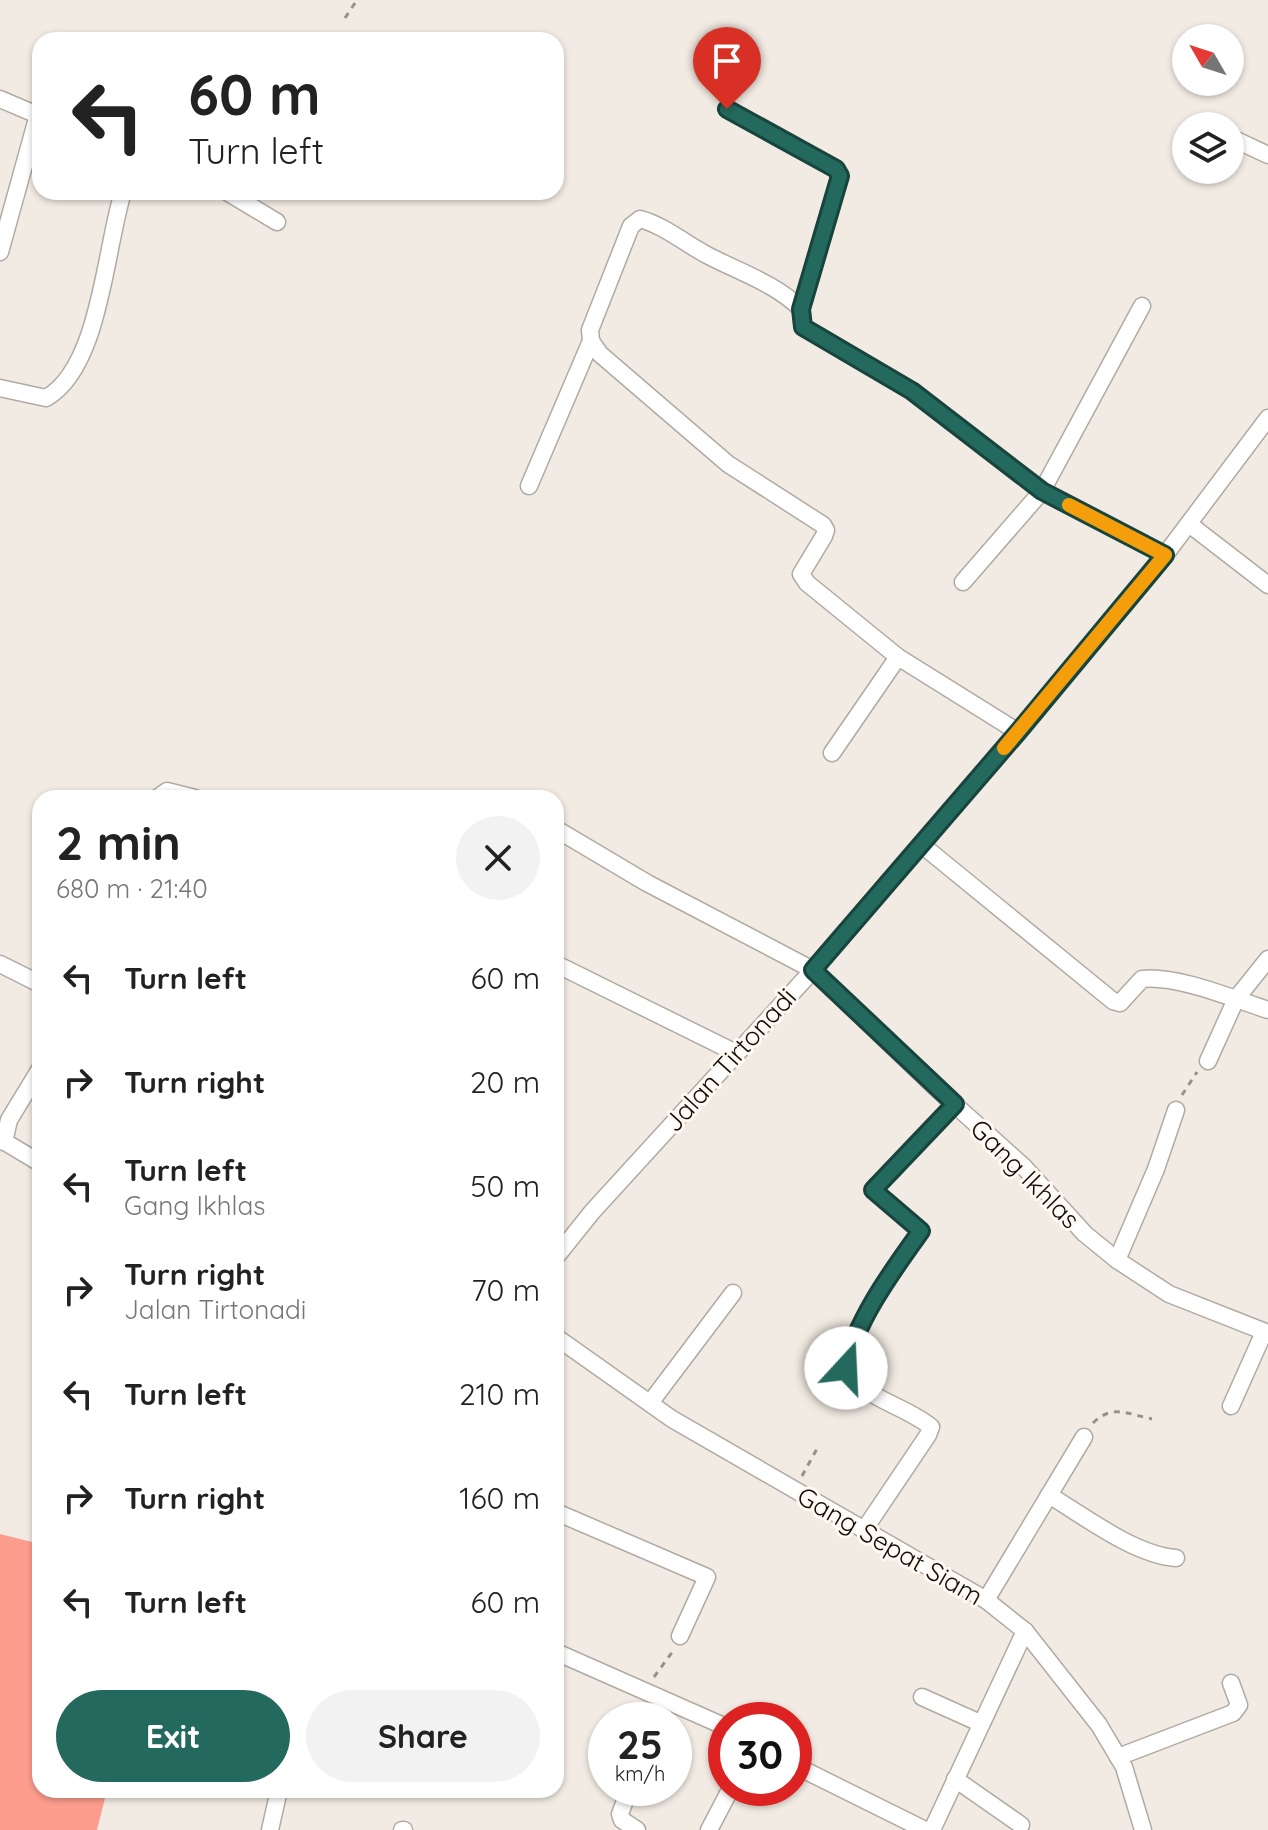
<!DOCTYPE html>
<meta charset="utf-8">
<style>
:root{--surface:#fff;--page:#f2f2f2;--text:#222;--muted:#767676;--accent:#23695d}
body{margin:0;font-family:Quicksand,sans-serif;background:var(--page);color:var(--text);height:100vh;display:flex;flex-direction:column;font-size:30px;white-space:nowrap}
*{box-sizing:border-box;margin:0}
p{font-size:26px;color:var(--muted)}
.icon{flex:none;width:44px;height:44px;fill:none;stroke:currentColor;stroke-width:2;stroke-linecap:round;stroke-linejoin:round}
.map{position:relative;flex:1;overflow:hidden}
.sheet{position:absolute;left:32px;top:790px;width:532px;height:1008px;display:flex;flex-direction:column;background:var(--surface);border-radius:24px;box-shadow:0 2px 6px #0004}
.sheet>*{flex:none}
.guide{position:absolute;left:32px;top:32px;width:532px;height:168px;border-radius:24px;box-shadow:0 2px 6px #0004;background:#fff;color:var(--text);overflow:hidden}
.needle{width:52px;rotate:309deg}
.tools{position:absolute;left:1172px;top:24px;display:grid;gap:16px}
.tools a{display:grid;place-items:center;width:72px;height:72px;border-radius:50%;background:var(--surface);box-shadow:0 2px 6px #0004;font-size:40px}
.speed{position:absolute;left:588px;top:1702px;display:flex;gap:16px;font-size:40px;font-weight:700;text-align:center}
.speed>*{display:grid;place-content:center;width:104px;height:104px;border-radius:50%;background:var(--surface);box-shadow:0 2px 6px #0004;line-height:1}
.speed small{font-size:20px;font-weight:400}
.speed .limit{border:12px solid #d22;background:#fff;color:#111}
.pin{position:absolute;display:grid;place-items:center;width:68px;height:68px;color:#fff;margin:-82px -34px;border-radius:50% 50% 50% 0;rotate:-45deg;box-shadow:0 0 8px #0007}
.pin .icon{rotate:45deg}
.me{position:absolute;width:88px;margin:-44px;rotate:20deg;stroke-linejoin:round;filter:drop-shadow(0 0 6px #0008)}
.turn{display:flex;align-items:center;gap:28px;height:168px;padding:0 24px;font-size:36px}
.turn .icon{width:104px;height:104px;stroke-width:2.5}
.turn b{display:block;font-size:56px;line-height:68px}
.round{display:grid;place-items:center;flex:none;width:84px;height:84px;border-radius:42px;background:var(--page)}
.overview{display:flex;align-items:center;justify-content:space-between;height:136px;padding:0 24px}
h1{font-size:48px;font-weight:800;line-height:60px}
.primary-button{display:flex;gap:16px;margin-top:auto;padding:16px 24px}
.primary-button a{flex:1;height:92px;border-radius:48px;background:var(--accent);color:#fff;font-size:32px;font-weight:800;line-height:92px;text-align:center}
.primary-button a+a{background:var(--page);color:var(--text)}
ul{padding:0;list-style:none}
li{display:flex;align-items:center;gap:24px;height:104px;padding:0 24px}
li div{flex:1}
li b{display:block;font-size:30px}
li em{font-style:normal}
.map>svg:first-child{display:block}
</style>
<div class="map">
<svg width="1268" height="1830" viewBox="0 0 1268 1830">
<rect width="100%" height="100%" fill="#f2ebe3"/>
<!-- forest -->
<path fill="#fd9d8e" d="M0 1534 40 1544V1790H107L97 1830H0Z"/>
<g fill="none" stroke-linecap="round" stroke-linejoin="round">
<!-- street casing -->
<g stroke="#b1aaa2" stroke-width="19">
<g id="street">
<path d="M0 99 40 116"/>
<path d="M727 109 836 169 840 176 801 309 803 327 912 391 1042 491 1165 555"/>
<path d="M1236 140 1268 155"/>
<path d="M227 192 277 222"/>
<path d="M0 252 38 115"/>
<path d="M801 309C775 283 739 272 707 255 684 243 665 226 640 219L631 226 590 330 591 341 600 354 728 464 823 525 826 530 824 536 801 574 807 583 898 657 1018 732"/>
<path d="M0 388 46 398C100 368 105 249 123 192"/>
<path d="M529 486 591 341"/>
<path d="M1189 524 1268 585"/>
<path d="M963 582 1042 491 1142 306"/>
<path d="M832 753 898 657"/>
<path d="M157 798 167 791 195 798"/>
<path d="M556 829 647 883 813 970 935 1087 1023 1166 1085 1234 1117 1260 1169 1294 1268 1333"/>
<path d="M922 845 1113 1001 1120 1003 1142 979C1177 975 1234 999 1268 1010"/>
<path d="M0 964 40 984"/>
<path d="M556 964 736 1053"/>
<path d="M1208 1061 1236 999 1268 959"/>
<path d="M0 1139 40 1163"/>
<path d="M4 1142 9 1120 40 1069"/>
<path d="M556 1257 592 1212 813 970 1018 732 1165 555 1268 418"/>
<path d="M1117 1260 1156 1169 1176 1110"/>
<path d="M556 1337 672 1419 986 1600 1025 1631 1099 1725 1124 1767 1143 1830"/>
<path d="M650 1403 733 1293"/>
<path d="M1231 1406 1264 1332"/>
<path d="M1049 1495C1085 1517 1135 1555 1176 1558"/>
<path d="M556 1512 707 1577 680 1636"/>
<path d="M864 1530 928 1435 931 1427C907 1407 872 1401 852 1377 850 1375 846 1370 846 1367 844 1340 904 1255 921 1231L873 1190 955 1104"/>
<path d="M986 1600 1084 1437"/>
<path d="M556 1652 726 1727"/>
<path d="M922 1697 980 1723"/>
<path d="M1118 1757 1233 1713 1239 1705 1231 1683"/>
<path d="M794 1765 925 1830"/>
<path d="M955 1779 1021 1825"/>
<path d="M626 1798 620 1814 622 1820 637 1830"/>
<path d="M270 1830 279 1790"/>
<path d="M402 1830H404"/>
<path d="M709 1830 731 1788"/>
<path d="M932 1830 1025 1631"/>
</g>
</g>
<!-- path -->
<g stroke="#97918b" stroke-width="3" stroke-dasharray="6 6" stroke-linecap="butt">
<path d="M345 18 357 0"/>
<path d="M1182 1095 1197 1072"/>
<path d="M1093 1423C1112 1404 1128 1414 1152 1419"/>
<path d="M802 1476 819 1445"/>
<path d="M654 1677 673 1651"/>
</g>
<!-- street -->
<use href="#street" stroke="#fff" stroke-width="16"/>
</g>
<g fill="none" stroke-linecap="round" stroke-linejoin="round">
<!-- route casing -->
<g stroke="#17443c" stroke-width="20">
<path id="route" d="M727 109 836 169 840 176 801 309 803 327 912 391 1042 491 1165 555 1018 732 813 970 955 1104 873 1190 921 1231C893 1270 855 1321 846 1368"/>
</g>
<!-- route -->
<use href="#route" stroke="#23695d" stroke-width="14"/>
<!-- slow -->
<path stroke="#f59e0b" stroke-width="14" d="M1004 748 1165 555 1069 505"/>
</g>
<g text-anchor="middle" stroke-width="6" stroke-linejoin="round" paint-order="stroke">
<!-- street labels -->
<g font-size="26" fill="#0f0c09" stroke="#fff9f2">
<text transform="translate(730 1060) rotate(-48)" y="9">Jalan Tirtonadi</text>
<text transform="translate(1025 1174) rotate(45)" y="9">Gang Ikhlas</text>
<text transform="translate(890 1546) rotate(30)" y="9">Gang Sepat Siam</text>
</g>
</g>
</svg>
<div class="tools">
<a><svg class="needle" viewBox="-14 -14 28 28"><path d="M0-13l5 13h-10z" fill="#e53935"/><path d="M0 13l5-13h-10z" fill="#767676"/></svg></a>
<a><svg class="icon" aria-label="layers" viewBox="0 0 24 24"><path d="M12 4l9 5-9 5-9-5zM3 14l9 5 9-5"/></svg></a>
</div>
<div class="speed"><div>25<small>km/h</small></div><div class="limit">30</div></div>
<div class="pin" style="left:727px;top:109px;background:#d93025"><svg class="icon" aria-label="arrive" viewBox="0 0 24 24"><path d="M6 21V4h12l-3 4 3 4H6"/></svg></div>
<svg class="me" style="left:846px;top:1368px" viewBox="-20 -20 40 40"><circle r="19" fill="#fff"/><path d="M0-13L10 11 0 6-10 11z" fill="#23695d"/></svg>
<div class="guide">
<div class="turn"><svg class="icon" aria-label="left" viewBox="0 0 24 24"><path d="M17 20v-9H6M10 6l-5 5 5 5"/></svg><div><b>60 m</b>Turn left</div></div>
</div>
<section class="sheet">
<div class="overview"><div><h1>2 min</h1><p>680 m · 21:40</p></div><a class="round"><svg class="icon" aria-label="close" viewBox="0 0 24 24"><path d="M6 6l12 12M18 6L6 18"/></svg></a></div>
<ul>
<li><svg class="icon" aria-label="left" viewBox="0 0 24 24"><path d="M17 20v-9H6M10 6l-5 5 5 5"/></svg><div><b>Turn left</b></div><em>60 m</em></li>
<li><svg class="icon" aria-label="right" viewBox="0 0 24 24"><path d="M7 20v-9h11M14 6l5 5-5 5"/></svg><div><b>Turn right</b></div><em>20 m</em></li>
<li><svg class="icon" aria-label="left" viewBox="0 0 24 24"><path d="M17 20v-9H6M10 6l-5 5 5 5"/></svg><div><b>Turn left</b><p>Gang Ikhlas</p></div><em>50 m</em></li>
<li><svg class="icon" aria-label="right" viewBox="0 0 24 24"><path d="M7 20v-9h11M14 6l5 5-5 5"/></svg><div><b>Turn right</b><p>Jalan Tirtonadi</p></div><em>70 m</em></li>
<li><svg class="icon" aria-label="left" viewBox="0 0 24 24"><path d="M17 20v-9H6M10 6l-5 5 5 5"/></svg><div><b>Turn left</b></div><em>210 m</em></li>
<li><svg class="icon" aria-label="right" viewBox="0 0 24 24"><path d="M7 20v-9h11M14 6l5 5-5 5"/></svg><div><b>Turn right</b></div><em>160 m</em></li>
<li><svg class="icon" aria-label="left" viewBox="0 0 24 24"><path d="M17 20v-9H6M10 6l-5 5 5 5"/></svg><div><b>Turn left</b></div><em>60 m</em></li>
</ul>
<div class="primary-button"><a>Exit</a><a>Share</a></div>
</section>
</div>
